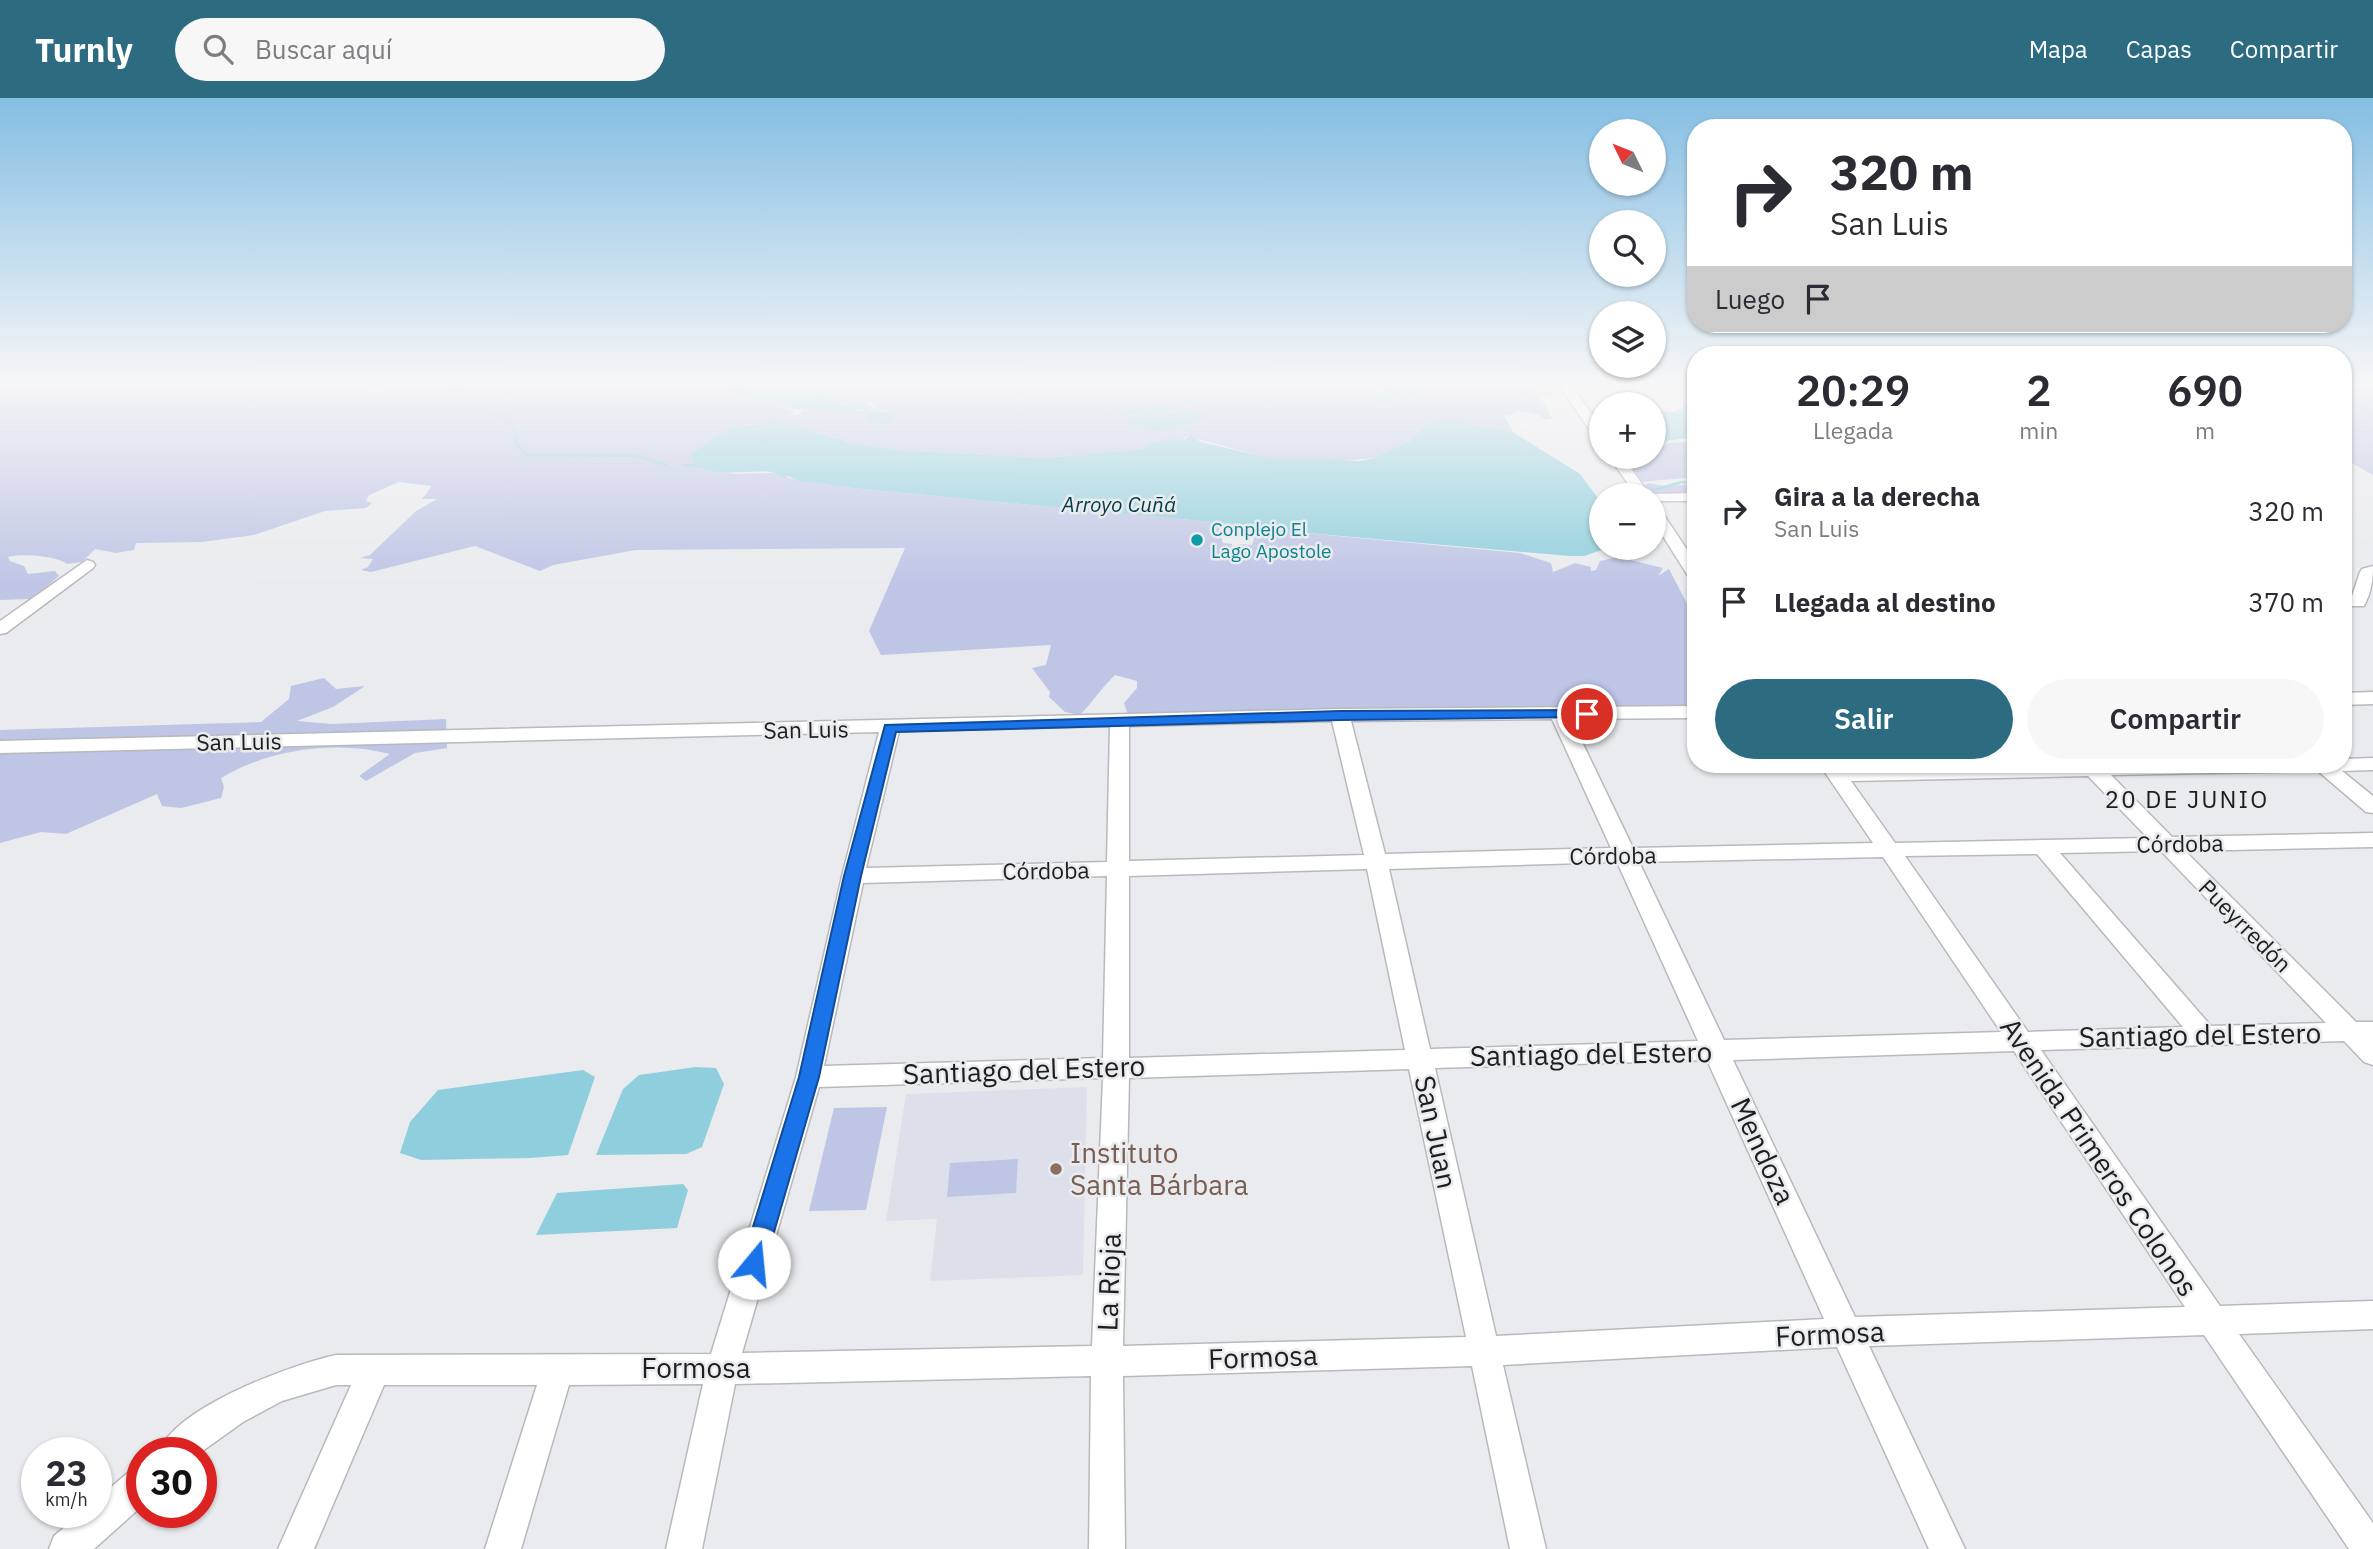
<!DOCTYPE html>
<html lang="es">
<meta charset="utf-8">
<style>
:root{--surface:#fff;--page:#f7f7f7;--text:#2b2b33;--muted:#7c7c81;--accent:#2d6b81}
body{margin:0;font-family:"IBM Plex Sans",sans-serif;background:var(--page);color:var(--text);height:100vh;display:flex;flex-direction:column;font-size:26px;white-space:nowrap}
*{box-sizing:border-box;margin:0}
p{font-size:23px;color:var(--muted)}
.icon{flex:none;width:38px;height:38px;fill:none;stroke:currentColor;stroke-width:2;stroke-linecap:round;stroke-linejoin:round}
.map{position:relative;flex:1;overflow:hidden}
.drawer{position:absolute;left:1687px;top:248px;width:665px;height:427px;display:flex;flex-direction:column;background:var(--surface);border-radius:28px;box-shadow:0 2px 5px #0004}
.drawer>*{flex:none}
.hud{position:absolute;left:1687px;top:21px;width:665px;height:214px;border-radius:28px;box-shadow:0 2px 5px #0004;background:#fff;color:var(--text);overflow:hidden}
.needle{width:46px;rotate:313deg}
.fabs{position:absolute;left:1589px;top:21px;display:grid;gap:14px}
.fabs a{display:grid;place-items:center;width:77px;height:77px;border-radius:50%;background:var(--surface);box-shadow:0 2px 5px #0004;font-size:35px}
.speed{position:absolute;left:21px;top:1339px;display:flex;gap:14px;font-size:35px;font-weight:700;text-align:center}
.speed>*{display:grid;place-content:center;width:91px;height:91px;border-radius:50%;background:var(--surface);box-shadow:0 2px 5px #0004;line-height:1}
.speed small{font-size:18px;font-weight:400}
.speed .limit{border:10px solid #d22;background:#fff;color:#111}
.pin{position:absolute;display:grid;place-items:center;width:60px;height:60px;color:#fff;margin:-30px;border:4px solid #fff;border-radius:50%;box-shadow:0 2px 7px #0007}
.me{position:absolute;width:77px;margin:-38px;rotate:17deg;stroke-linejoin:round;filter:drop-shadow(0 0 5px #0008)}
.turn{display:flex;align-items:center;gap:24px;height:147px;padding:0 28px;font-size:32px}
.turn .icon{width:91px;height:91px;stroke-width:2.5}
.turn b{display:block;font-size:49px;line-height:60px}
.then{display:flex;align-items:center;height:66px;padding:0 28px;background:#0003;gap:14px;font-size:26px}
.eta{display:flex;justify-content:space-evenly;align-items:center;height:119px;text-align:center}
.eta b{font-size:42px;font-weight:600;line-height:49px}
.primary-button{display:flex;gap:14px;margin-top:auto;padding:14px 28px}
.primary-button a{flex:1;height:80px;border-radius:42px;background:var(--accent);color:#fff;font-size:28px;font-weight:600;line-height:80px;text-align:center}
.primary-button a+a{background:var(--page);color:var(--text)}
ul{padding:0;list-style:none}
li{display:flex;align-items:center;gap:21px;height:91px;padding:0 28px}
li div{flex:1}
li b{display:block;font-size:26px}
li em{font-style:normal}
header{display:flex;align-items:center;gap:42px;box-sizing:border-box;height:98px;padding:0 35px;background:var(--accent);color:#fff}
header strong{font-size:33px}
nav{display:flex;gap:38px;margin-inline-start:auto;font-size:24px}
.search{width:490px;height:63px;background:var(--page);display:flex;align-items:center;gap:18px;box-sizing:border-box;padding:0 24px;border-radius:38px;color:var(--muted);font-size:26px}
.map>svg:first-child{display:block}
</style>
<header>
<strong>Turnly</strong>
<div class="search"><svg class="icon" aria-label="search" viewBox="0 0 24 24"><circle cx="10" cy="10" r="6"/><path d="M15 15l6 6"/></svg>Buscar aquí</div>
<nav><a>Mapa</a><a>Capas</a><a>Compartir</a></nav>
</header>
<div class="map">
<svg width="2373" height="1451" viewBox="0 0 2373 1451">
<rect width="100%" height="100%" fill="#eaebee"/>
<!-- built -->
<path fill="#dde0ea" d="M1087 989 1083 1177 930 1183 937 1121 886 1123 906 996Z"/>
<!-- green -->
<g fill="#bec5e5" fill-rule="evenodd">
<path d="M0 286H1534L1537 292 1530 295 1552 294 1555 298 1539 297 1544 306 1537 307H1545L1552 321H1542L1539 317 1518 313 1515 316 1504 318 1513 334 1446 322 1425 327 1410 343 1375 360 1342 363 1269 360 1186 338 1183 343 1150 346 1141 351 1046 360 894 352 851 345 799 328 751 326 721 335 695 353 704 371 735 376 774 375 800 383 862 391 1234 426 1250 430 1520 455 1551 465 1553 474 1575 465 1591 469V473L1596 472 1600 463 1618 459 1663 470 1658 478 1669 471 1696 523V610L1128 617 1124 605 1137 590V583L1115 577C1101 590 1093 604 1080 617L1065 614 1049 599 1050 594 1032 570 1046 567 1051 547 881 557 869 533 905 450 636 452 553 467 540 473 475 448 371 474 361 472 368 469 373 461 360 460 370 457 416 413 437 401H422L432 388 399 384 369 397 366 403 372 405 366 410 325 413 254 437 202 444 136 445 134 452 116 455 95 451 82 464 67 466C58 458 20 455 8 459L10 463 24 468 28 476 55 473 59 478 32 501 0 502ZM739 290 762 295 803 298 822 296 850 308 870 304 877 313H887L891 317 880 326 868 321 867 314C860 310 816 312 803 311L798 317H788L796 314 769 302 731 294V291ZM1192 303C1161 319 1144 318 1110 315ZM1220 430 1255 433 1256 434 1252 447 1239 446 1236 452 1231 451 1232 446 1223 445 1221 439 1216 438Z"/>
<path d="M2343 286H2373V377L2350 364 2343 357Z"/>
<path d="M1696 343V379L1639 384 1627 359H1654V353L1670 345Z"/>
<path d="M1648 385 1665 388 1696 386V398C1681 393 1660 397 1642 395L1643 389Z"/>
<path d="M324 580 336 591 365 588 333 609 297 623 332 626 446 621 447 650 415 655 366 683 359 678 390 656C336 642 269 651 221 680L224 689 221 700 181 710 162 708 157 696 66 736 41 734 0 745V632L261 624 289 601 291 588Z"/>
<path d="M887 1009 866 1112 809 1113 834 1010Z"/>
<path d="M1018 1061 1016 1095 947 1099 950 1065Z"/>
</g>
<!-- water -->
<g fill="#8fcedc">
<path d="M739 290 762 295 803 298 822 296 832 297 842 306 850 308 865 304 877 313 893 315 891 318 894 320 893 324 880 326 868 322 867 314 861 311 840 314 792 311 769 302 740 299 730 294 731 291Z"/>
<path d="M1427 290 1434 292 1383 303 1368 298 1388 292Z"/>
<path d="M1696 300V339L1664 343 1654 349V313L1676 314Z"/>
<path d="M1185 301 1193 302C1165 322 1134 317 1102 314L1179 305Z"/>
<path d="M1188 313 1206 317C1184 331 1155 337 1131 326L1128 321 1158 319Z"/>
<path d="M1446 322 1513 334 1580 376 1601 404V450H1607L1584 458H1570L1249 430 1234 426 862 391 799 383 788 378 785 380C781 379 778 377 775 375 754 369 698 386 691 356L721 335 735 329 773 324 789 325 851 345 894 352 1046 360 1141 351 1150 346 1165 343 1169 339 1183 343 1190 337 1201 344 1270 360 1360 363 1375 360 1410 343 1425 327Z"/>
<path d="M696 969 716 970 724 986 702 1049 686 1056 596 1057 623 991 639 977Z"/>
<path d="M583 972 595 979 568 1057 530 1060 421 1062 400 1055 410 1024 438 992Z"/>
<path d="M683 1086 688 1092 677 1130 536 1137 557 1095Z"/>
</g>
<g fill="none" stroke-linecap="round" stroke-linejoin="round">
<!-- stream -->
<g stroke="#8fcedc" stroke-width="2.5">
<path d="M328 286 457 293 488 301 516 334V346L526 357 638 358 667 367"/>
<path d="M684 367 704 368"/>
<path d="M1650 393 1682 384 1696 385"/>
<path d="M1608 395H1624"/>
</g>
<!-- minor casing -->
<g stroke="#b8b9bc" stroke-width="3">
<g id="minor">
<path d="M1558 286H1570L1601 329V342L1596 341Z"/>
<path d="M1609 359H1623L1649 396 1696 395V403H1654V397H1636Z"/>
<path d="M1654 409 1659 410 1696 465V483L1690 481 1654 424Z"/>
<path d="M87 462 93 464 95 467 93 470 6 535 0 536V523Z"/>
<path d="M2373 468C2373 482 2371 495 2364 508H2352L2350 504 2360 474 2362 471Z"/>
<path d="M2373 594V606L2343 607V595Z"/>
<path d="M1696 608V620L1571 621 1633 750 1873 745 1820 667H1840L1843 671 2045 667H2343V661L2373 660V672L2342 673 2373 698V715L2366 714 2318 673 2111 677 2172 739 2373 735V749L2185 753 2356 924H2373V967L2364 964 2344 943 2041 952 2220 1208 2373 1203V1231L2239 1236 2373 1425V1451H2349L2204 1237 1869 1248 1965 1451H1929L1837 1249 1503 1267 1546 1451H1510L1472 1268 1123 1278 1125 1451H1089L1091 1278 735 1286 702 1451H666L703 1286 569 1287 521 1451H485L537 1287H384L314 1451H278L351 1287H336L282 1303 243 1324 201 1354H159C175 1309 291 1267 336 1257L711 1256 796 979 842 778 879 634 0 655V643L1340 611ZM1552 621 1611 750 1385 756 1351 623ZM1332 623 1364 757 1129 763V628ZM1110 628 1107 764 866 770 899 633ZM2088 678 2148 740 1895 745 1851 683ZM2161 753 2326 925 2211 928 2060 755ZM2037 756 2183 929 2028 934 1905 758ZM1883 759 2001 934 1724 942 1639 764ZM1617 764 1698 943 1430 951 1389 771ZM1367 771 1405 952 1129 960V778ZM1107 778 1103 960 824 968 863 785ZM2014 953 2185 1209 1855 1219 1733 962ZM1707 962 1824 1221 1496 1238 1435 970ZM1409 971 1466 1239 1123 1248 1129 980ZM1103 980 1092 1248 742 1255 819 989Z"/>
<path d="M142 1368V1408L94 1451H49L54 1438 83 1414H96V1402L130 1373Z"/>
</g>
</g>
<!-- minor -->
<use href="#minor" fill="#fff" fill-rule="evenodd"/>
</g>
<!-- sky -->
<linearGradient id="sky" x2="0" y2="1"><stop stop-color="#84bee3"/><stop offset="0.58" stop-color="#f6f6f7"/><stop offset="1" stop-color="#f6f6f7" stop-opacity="0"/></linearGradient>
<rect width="2373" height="489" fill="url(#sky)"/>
<!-- route -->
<path fill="#1a73e8" stroke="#114b97" stroke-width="2" d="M1587 612 1592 613V619L1340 622 896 634 861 778 819 979 765 1165 762 1172 754 1175 746 1172 742 1165 799 979 844 778 885 627 1340 613Z"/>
<!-- markers -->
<circle fill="#0f9aa8" stroke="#eaebee" stroke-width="2.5" cx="1197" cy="442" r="7"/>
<circle fill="#8d6e63" stroke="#eaebee" stroke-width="2.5" cx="1056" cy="1071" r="7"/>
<g text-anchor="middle" stroke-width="5" stroke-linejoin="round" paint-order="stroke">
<!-- far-culture labels -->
<g font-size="19" fill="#0d838f" stroke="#eaebee" text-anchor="start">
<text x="1211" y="438">Conplejo El<tspan x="1211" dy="22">Lago Apostole</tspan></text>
</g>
<!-- far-water labels -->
<g font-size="21" font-style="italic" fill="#003c47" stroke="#eaebee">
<text x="1119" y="414">Arroyo Cuñá</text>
</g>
<!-- street labels -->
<g font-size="23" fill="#1e1e1f" stroke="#eaebee">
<text transform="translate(806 632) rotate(-1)" y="8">San Luis</text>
<text transform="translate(239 644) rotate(-1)" y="8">San Luis</text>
<text transform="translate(2180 746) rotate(-1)" y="8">Córdoba</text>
<text transform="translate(1613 758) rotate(-1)" y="8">Córdoba</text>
<text transform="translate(1046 773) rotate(-1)" y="8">Córdoba</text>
<text transform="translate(2245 828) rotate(45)" y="8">Pueyrredón</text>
</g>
<!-- neighbourhood labels -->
<g font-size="24" letter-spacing="2" fill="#1e1e1f" stroke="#eaebee">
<text x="2187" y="710">20 DE JUNIO</text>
</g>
<!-- near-street labels -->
<g font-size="28" fill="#1e1e1f" stroke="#eaebee">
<text transform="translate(2200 937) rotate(-1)" y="10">Santiago del Estero</text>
<text transform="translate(1591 956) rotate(-1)" y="10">Santiago del Estero</text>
<text transform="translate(1024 972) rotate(-2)" y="10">Santiago del Estero</text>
<text transform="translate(1436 1034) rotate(78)" y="10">San Juan</text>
<text transform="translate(1763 1053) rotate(65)" y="10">Mendoza</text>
<text transform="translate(2099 1059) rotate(56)" y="10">Avenida Primeros Colonos</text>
<text transform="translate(1109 1184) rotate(-88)" y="10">La Rioja</text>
<text transform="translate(1830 1236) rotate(-3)" y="10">Formosa</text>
<text transform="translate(1263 1259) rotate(-2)" y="10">Formosa</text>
<text x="696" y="1280">Formosa</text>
</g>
<!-- near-education labels -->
<g font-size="28" fill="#785e54" stroke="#eaebee" text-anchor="start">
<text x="1070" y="1065">Instituto<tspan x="1070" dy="32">Santa Bárbara</tspan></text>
</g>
</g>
</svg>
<div class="fabs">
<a><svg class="needle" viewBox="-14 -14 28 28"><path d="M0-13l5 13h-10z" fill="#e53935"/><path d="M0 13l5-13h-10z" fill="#7c7c81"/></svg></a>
<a><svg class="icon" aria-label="search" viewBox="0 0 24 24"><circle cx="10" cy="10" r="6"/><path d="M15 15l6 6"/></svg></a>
<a><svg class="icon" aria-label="layers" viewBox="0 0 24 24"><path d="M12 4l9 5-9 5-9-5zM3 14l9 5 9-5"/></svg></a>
<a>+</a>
<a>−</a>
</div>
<div class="speed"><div>23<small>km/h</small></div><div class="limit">30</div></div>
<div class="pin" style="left:1587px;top:616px;background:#d93025"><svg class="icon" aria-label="arrive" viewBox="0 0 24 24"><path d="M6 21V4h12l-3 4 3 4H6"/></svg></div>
<svg class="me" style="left:754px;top:1165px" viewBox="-20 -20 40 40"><circle r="19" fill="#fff"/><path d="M0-13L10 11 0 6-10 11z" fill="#1a73e8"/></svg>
<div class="hud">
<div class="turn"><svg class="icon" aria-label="right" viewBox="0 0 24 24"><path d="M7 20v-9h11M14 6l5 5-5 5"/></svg><div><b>320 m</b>San Luis</div></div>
<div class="then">Luego<svg class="icon" aria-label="arrive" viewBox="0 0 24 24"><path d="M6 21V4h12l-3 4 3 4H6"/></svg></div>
</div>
<section class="drawer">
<div class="eta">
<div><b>20:29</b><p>Llegada</p></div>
<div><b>2</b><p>min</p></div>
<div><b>690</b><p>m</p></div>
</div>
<ul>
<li><svg class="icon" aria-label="right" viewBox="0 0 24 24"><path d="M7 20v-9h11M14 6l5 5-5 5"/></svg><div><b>Gira a la derecha</b><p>San Luis</p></div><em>320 m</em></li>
<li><svg class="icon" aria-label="arrive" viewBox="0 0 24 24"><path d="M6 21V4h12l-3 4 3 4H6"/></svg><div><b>Llegada al destino</b></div><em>370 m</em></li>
</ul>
<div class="primary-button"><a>Salir</a><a>Compartir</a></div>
</section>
</div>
